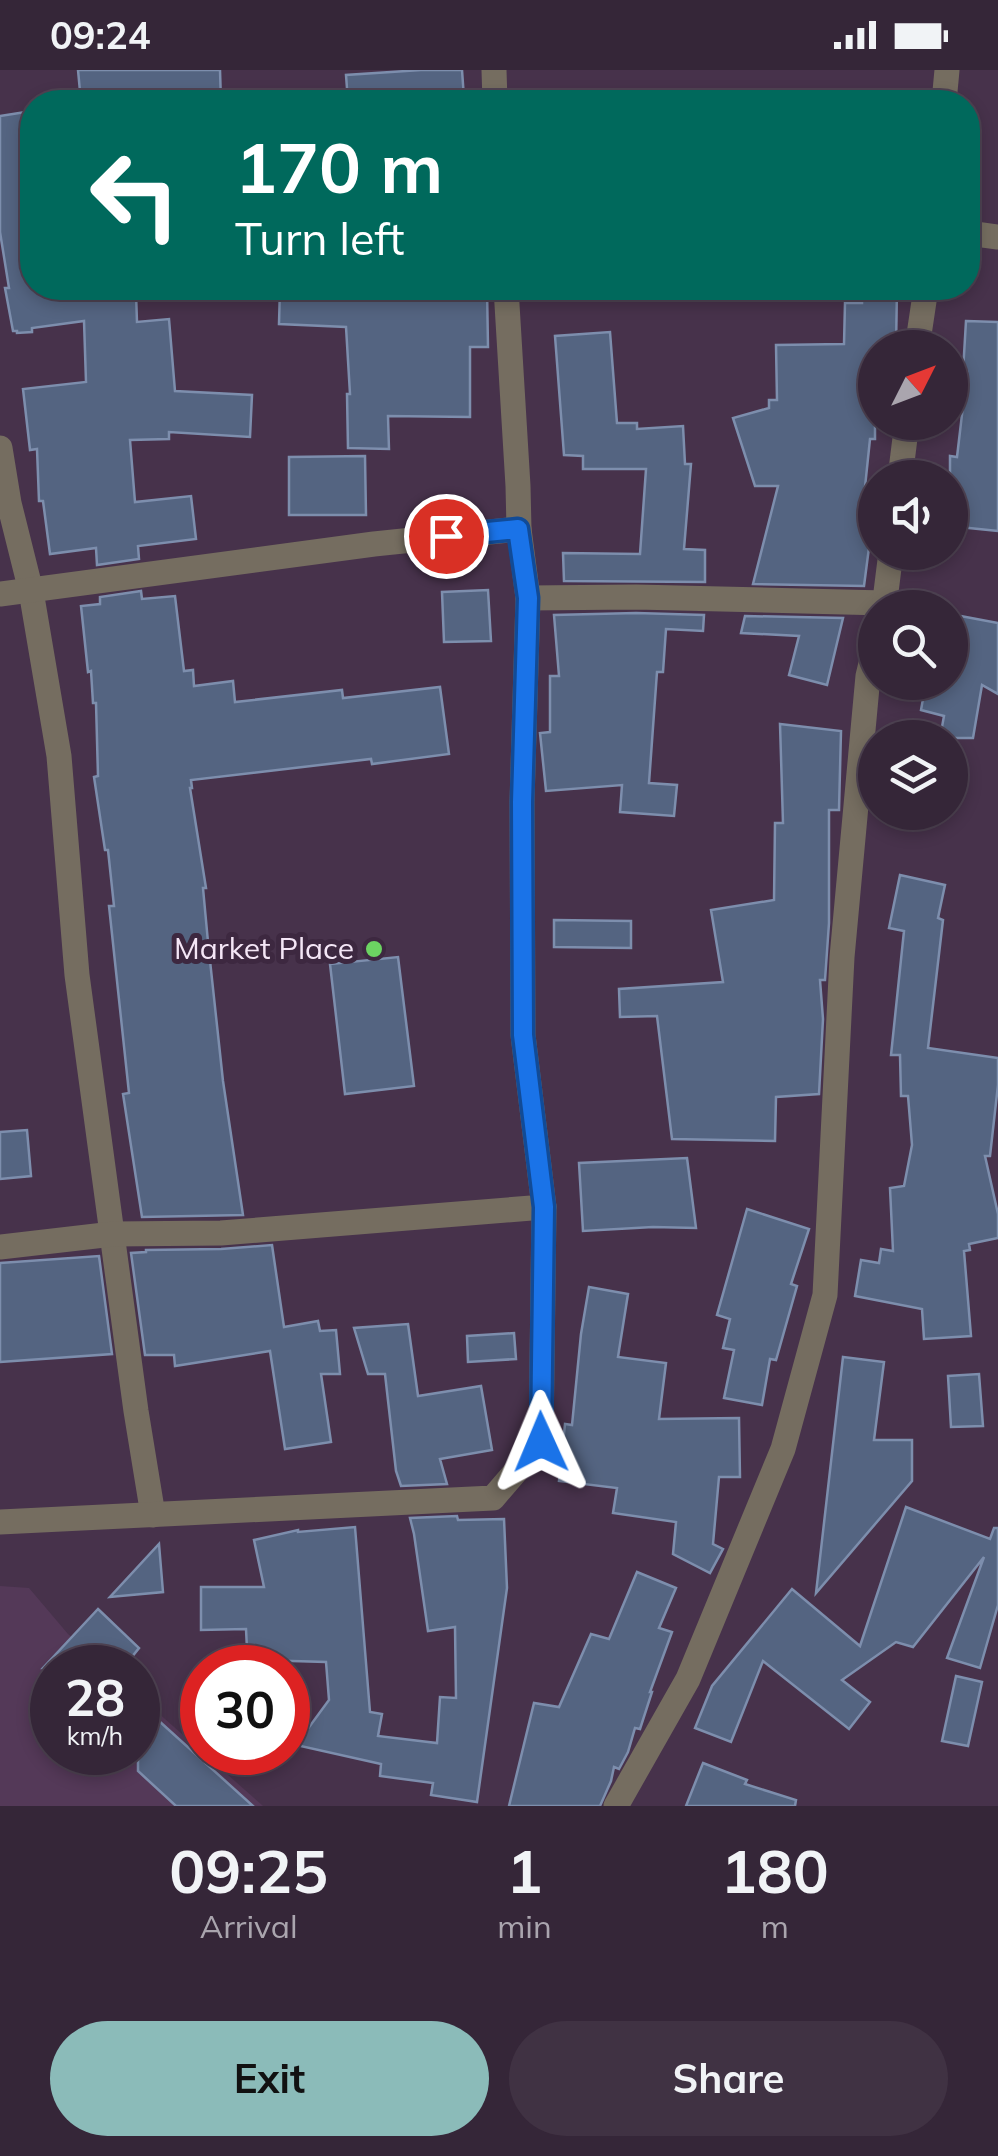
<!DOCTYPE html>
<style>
:root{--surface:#352638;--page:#403243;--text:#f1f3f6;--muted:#aaa5ae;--line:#4f4353;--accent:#8bbbb9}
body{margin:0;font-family:Mulish,sans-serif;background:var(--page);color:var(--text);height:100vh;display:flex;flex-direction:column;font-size:38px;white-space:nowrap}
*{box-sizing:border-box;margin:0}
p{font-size:32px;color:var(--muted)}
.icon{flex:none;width:55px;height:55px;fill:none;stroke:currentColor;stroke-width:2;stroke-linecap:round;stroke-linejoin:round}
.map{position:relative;height:1736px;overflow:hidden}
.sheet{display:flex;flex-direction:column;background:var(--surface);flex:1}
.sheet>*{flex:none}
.banner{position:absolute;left:20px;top:20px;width:960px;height:210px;border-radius:40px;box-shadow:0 5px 15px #0003,0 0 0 2px var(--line);background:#00695c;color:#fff;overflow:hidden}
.needle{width:65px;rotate:48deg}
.tools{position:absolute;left:858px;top:260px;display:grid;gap:20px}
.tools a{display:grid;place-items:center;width:110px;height:110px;border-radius:50%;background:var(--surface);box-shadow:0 5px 15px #0003,0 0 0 2px var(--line);font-size:50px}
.speed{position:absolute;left:30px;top:1575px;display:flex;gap:20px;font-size:50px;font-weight:700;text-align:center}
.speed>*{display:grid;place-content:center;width:130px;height:130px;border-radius:50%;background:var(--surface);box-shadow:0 5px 15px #0003,0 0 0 2px var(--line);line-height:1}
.speed small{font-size:25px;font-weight:400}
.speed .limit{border:15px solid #d22;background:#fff;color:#111}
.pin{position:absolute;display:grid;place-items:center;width:85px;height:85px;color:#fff;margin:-42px;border:5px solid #fff;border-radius:50%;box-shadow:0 2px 10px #0007}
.me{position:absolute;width:110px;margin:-55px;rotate:359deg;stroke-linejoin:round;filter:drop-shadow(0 0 8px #0008)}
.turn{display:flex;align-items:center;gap:35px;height:210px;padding:0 50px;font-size:45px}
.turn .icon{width:130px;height:130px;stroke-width:2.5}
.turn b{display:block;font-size:70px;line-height:85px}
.eta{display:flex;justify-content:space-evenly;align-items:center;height:170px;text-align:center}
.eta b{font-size:60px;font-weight:700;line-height:70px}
.primary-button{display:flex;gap:20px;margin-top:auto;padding:20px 50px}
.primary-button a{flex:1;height:115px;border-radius:60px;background:var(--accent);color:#111;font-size:40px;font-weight:700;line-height:115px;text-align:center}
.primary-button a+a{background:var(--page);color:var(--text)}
.status{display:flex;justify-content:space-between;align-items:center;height:70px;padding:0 50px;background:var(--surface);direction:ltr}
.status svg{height:28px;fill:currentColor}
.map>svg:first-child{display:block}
</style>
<div class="status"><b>09:24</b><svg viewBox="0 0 49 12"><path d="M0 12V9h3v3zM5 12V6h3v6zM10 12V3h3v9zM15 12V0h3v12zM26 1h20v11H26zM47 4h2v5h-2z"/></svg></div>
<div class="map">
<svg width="998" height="1736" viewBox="0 0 998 1736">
<rect width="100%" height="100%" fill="#47324b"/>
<!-- built -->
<path fill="#543958" d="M0 1516 29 1518 68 1564 106 1597 52 1598V1682H138V1625L263 1736H0Z"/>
<!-- building -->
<g fill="#546481" stroke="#7d8ead" stroke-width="2.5">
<path d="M78 0H220L221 32H163L162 29 81 32Z"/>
<path d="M421 0H462L464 28 400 32H348L346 5Z"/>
<path d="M32 41V218H119V224L136 223 137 252 169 249 175 321 252 325 250 367 169 362V369L130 370 135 432 191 426 196 469 138 476 139 489 97 495 96 478 50 484 43 431H39L37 379 30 380 23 319 86 312 84 251 32 258V262L17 263V261H13L5 218H9L0 162V46Z"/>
<path d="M280 218H487L488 277H470V347L388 346 389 379 348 378 347 324H350L346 257 279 254Z"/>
<path d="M862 218H897L896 278H875V369H870L862 446 873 447 864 516 753 514 778 416H755L733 348 769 338V330H777L776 275 844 274 845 233H862Z"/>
<path d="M966 251 998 252V461L950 456V386L957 387 967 302H963Z"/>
<path d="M610 262 617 353H637V359L683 356 685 394H691L684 479 705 480V512L564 511 563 483 640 484 646 399H583V386L564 385 555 266Z"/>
<path d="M365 386 366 445H289V387Z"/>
<path d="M488 520 491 571 444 572 442 522Z"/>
<path d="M141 521 142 529 175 526 184 601 193 600 194 616 233 611 235 632 342 620 343 628 440 617 449 684 372 694 371 689 191 710 192 718H190L206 818H203L208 872 223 1011 243 1145 142 1147 123 1024 129 1023 109 836H114L108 780H105L94 707 98 706 96 633H93L91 601 88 602 81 536 100 534V527Z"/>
<path d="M636 543 704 545 703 561 666 559 663 602H657L649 713 677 715 674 746 620 742 622 715 546 721 540 663 550 662V606H559L554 545Z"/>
<path d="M950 544 998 553V624L982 615 973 668H940L944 646 921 640 926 612H950Z"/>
<path d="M745 546 843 548 827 615 789 605 799 566 741 563Z"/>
<path d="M780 654 841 661 839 740H829V853L825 910H820L823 949 819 1024 776 1027 775 1071 672 1069 657 946 620 947 619 919 723 912 711 840 774 830 775 753H783Z"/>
<path d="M900 805 945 815 938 848 943 850 928 978 998 988V1015L990 1086H985L998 1144V1168L969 1174 970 1180 964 1181 971 1266 924 1269 922 1239 855 1226 861 1190 879 1193 881 1179 893 1181 890 1118 904 1116 912 1075 908 1026H901L900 985H891L904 861 889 858Z"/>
<path d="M554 850 631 851V878L554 877Z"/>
<path d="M398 887 414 1016 345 1024 330 894Z"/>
<path d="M27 1060 31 1106 0 1109V1062Z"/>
<path d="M687 1088 696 1158 653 1157 583 1161 579 1093Z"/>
<path d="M747 1139 809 1159 791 1214 797 1216 776 1290 770 1289 762 1335 724 1328 734 1280 723 1278 730 1249 717 1245Z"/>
<path d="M272 1175 284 1257 318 1251 320 1261 336 1260 340 1304H321L331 1372 285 1379 270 1281 175 1296 174 1285H145L131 1183 146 1182V1180L221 1179Z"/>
<path d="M99 1186 112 1284 0 1292V1193Z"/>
<path d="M589 1217 628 1224 618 1287 666 1293 659 1349 739 1348 740 1407H719L713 1474 723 1479 710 1503 673 1484 676 1452 613 1443 617 1418 559 1411 565 1354 572 1355 581 1264Z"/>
<path d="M408 1254 418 1326 481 1316 492 1380 440 1389 447 1414 401 1416 396 1401 385 1304H368L354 1258Z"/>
<path d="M514 1263 516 1289 468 1292 467 1266Z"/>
<path d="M843 1287 884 1292 874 1370H912V1411L816 1523Z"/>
<path d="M979 1304 983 1356 951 1357 948 1306Z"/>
<path d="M906 1437 990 1469 994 1458H998V1535L980 1598 947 1588 984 1487 913 1577 896 1572 842 1610 870 1632 849 1659 763 1591 731 1672 695 1658 712 1616 792 1519 860 1576Z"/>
<path d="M457 1446 458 1450 504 1449 507 1518 477 1732 431 1725 433 1713 380 1706 381 1694 296 1675 329 1630 326 1592 258 1590 260 1579H247L246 1559 201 1560V1517H264L254 1470 298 1460V1462L355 1457 370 1642 382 1644 378 1666 437 1673 440 1627 456 1628 455 1557 428 1561 414 1464 410 1448Z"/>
<path d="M159 1474 163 1522 110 1527Z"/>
<path d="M637 1502 676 1518 659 1558 672 1562 650 1622H652L640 1659 635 1658 628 1682 619 1699 614 1697 611 1711 600 1736H509L534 1633 559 1637 591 1564 609 1569Z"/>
<path d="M98 1539 139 1578 123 1598H43Z"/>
<path d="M956 1606 982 1612 968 1676 942 1671Z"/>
<path d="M138 1632 253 1736H176L138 1701Z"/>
<path d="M703 1693 747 1710 745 1714 796 1730 795 1736H686Z"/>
</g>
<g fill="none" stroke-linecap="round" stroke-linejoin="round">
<!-- minor -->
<g stroke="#756d60" stroke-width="25">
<path d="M494 0 495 32"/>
<path d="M944 32 947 0"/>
<path d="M968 163 998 167"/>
<path d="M917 278 926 218"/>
<path d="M0 378 9 433 31 521 59 686 77 905 136 1341 153 1445"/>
<path d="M900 408 907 352"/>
<path d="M0 524 374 474 519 459"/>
<path d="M528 528 636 527 885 533"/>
<path d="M884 538 891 482"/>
<path d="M0 1177 113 1164 221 1163 544 1137"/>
<path d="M0 1452 493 1428 541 1372 544 1137 523 965 522 732 528 528 519 459 518 416 506 218"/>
<path d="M616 1736 688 1609 783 1379 825 1225 842 887 868 606 875 577"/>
</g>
</g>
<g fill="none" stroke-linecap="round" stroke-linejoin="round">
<!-- route casing -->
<g stroke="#114b97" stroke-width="25">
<path id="route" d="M446 466 518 459 528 528 522 732 523 965 544 1137 541 1372"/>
</g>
<!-- route -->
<use href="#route" stroke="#1a73e8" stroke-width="18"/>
</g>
<!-- markers -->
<circle fill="#6cd362" stroke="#3d2840" stroke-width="4" cx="374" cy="879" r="10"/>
<g text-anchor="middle" stroke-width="10" stroke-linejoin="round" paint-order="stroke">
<!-- poi labels -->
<g font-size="30" fill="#f4e6f6" stroke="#3d2840" text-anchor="end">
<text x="354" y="889">Market Place</text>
</g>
</g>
</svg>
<div class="tools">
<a><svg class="needle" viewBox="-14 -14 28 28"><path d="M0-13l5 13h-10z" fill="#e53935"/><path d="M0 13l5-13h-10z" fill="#aaa5ae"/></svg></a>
<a><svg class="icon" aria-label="sound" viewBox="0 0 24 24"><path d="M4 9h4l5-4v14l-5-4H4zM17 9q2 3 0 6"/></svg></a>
<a><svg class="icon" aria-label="search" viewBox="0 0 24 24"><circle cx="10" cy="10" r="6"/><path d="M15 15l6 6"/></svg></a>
<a><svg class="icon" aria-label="layers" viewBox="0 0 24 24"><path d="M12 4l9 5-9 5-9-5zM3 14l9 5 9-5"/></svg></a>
</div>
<div class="speed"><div>28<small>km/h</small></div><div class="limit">30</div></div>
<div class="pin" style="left:446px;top:466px;background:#d93025"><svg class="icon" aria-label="arrive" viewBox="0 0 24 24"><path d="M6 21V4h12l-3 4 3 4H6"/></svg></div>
<svg class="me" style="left:541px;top:1372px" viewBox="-20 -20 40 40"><path d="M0-17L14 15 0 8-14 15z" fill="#1a73e8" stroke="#fff" stroke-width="4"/></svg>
<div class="banner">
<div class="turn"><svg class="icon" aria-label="left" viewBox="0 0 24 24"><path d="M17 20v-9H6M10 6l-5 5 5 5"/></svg><div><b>170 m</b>Turn left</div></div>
</div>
</div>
<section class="sheet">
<div class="eta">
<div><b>09:25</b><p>Arrival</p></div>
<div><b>1</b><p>min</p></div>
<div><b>180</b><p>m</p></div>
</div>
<div class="primary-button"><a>Exit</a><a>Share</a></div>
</section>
